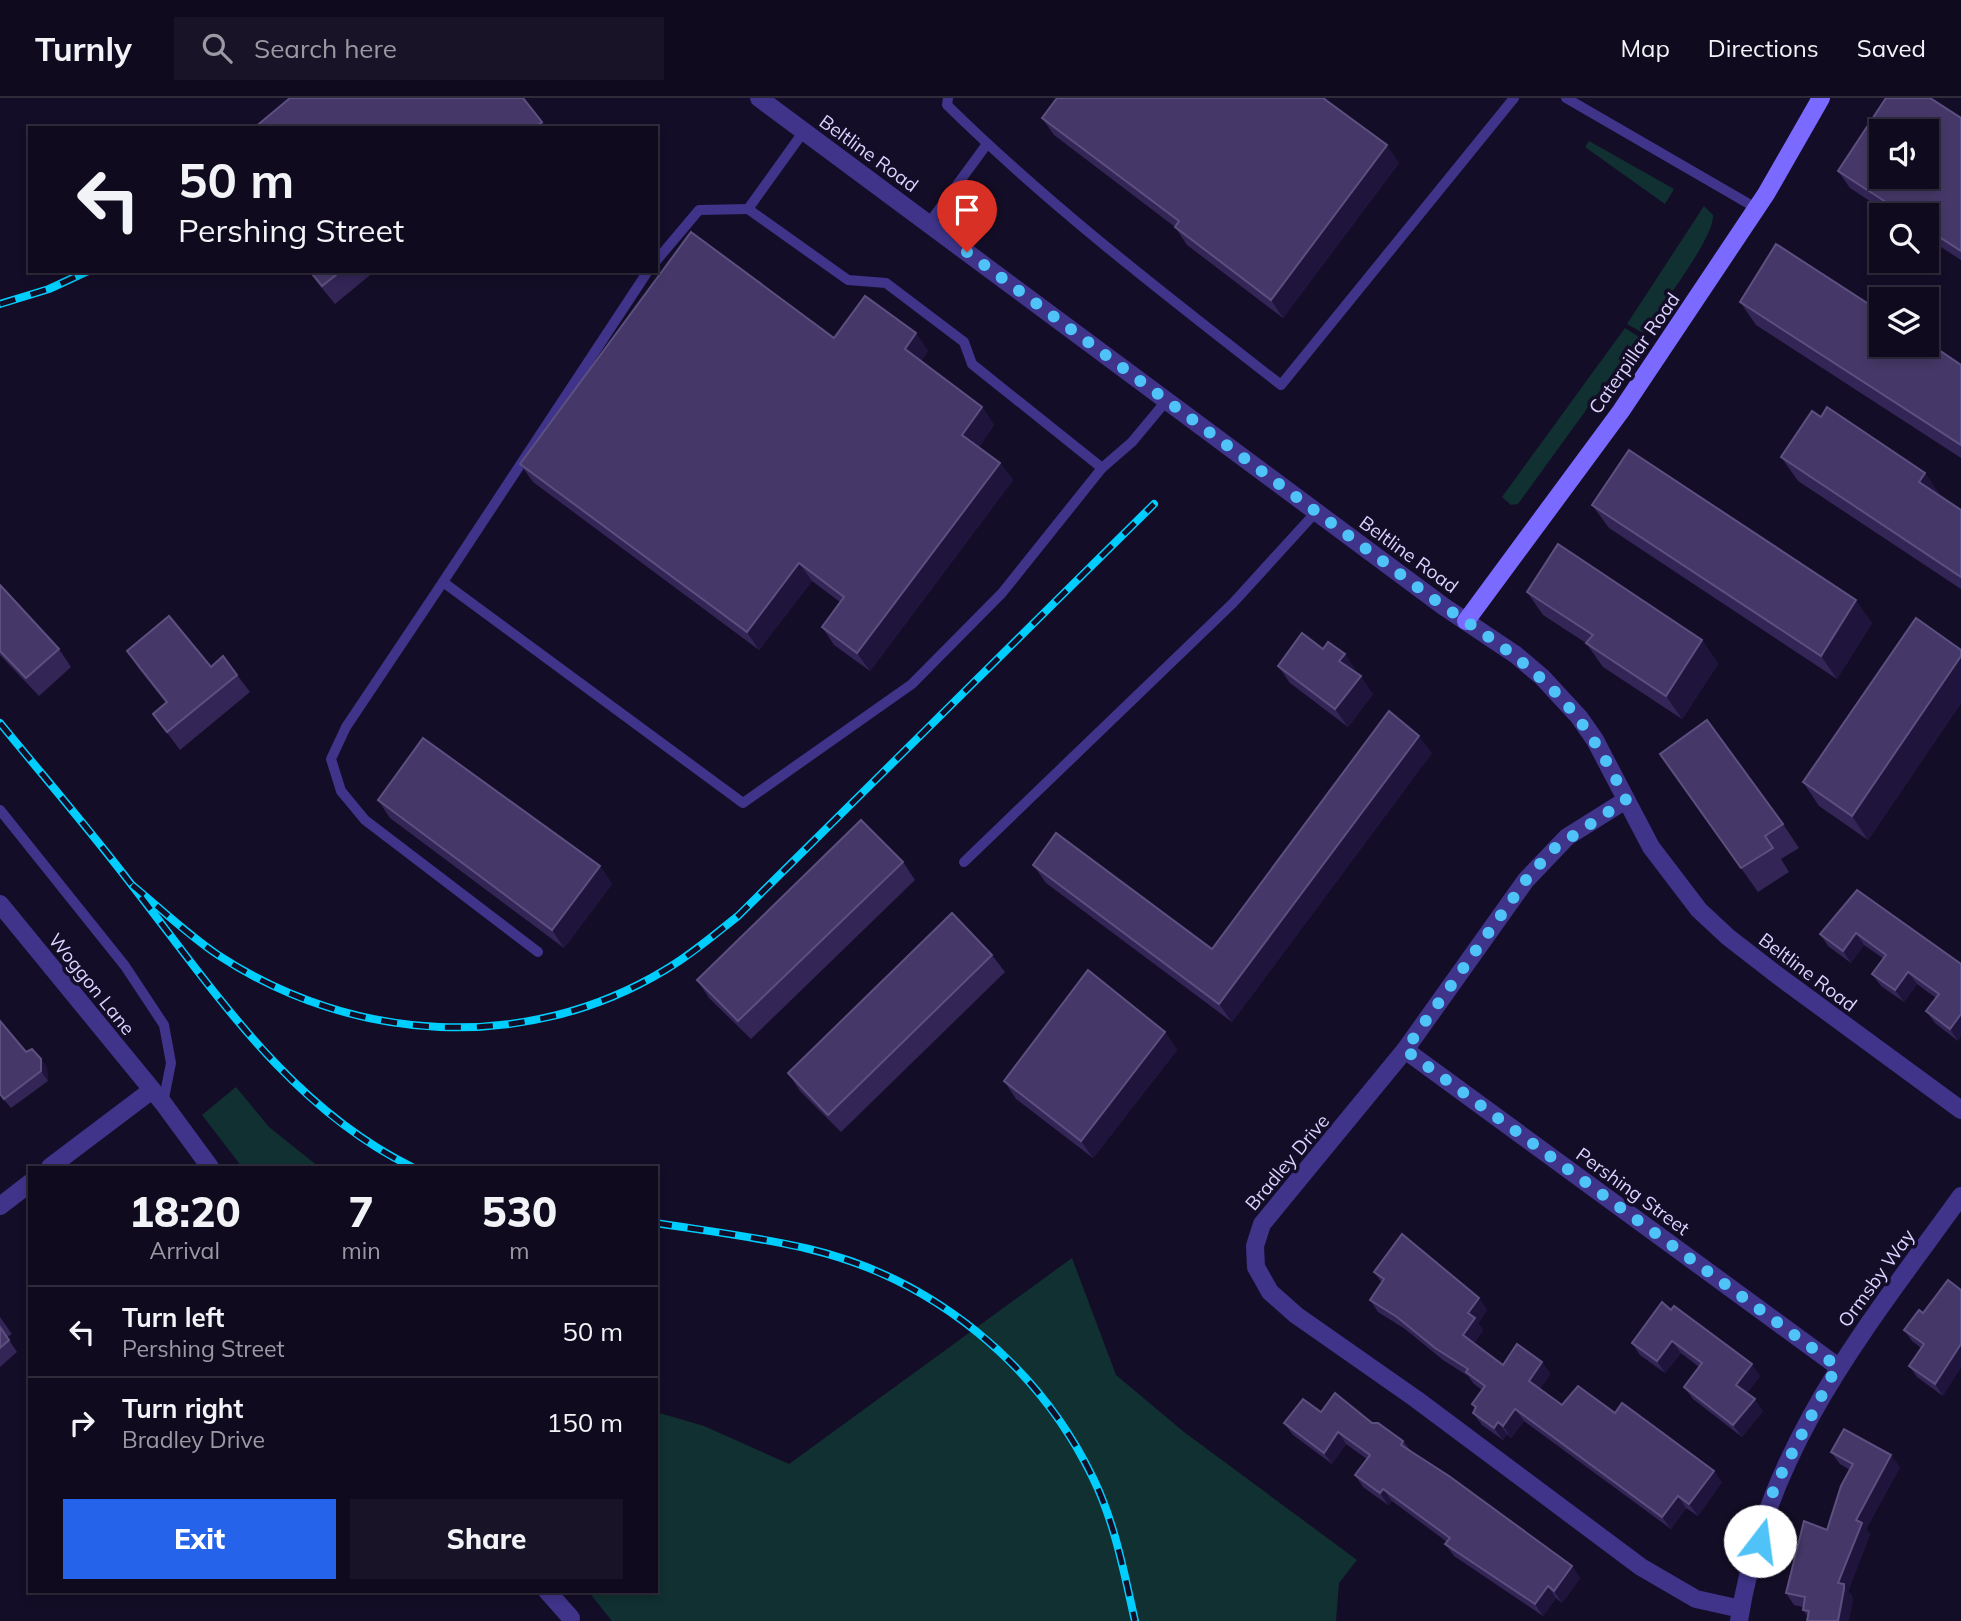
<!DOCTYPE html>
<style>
:root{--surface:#0f0a1d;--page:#181326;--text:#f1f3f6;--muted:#9b9aa4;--line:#2f2b3b;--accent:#2563eb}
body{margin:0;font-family:Mulish,sans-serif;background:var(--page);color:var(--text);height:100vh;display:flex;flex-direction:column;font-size:26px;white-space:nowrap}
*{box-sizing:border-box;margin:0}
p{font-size:23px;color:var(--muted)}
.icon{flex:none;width:38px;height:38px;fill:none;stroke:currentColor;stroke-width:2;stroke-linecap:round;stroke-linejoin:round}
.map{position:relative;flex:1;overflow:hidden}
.side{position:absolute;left:28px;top:1068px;width:630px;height:427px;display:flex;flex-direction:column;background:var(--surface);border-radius:0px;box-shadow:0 4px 10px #0003,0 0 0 2px var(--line)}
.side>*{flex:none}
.banner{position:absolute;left:28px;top:28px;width:630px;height:147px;border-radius:0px;box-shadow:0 4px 10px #0003,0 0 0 2px var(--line);background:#0f0a1d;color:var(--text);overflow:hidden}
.buttons{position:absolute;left:1869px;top:21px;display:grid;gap:14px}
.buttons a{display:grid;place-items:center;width:70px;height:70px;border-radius:0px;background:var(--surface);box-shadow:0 4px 10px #0003,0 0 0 2px var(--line);font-size:35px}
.pin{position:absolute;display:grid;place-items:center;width:60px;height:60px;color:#fff;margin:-72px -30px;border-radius:50% 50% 50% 0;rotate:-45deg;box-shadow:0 0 7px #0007}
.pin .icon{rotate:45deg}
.me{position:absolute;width:77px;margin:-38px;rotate:15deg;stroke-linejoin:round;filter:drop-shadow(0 0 5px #0008)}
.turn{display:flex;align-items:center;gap:24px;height:147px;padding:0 35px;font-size:32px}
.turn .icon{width:91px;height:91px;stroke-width:2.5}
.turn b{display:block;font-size:49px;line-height:60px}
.eta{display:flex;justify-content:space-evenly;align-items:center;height:119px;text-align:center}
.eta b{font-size:42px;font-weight:800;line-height:49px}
.primary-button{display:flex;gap:14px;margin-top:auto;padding:14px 35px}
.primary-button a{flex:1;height:80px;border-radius:0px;background:var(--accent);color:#fff;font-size:28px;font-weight:800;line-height:80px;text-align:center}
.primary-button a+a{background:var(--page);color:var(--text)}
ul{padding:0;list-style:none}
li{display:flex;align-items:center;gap:21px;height:91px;padding:0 35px;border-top:2px solid var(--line)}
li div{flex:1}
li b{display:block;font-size:26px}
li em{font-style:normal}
header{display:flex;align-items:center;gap:42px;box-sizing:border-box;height:98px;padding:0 35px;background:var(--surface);border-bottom:2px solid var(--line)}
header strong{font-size:33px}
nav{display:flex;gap:38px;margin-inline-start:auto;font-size:24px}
.search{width:490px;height:63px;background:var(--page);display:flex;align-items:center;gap:18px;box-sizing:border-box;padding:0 24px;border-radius:0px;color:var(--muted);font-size:26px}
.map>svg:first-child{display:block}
</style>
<header>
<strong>Turnly</strong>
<div class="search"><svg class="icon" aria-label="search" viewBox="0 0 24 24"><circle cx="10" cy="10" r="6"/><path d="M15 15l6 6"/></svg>Search here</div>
<nav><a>Map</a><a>Directions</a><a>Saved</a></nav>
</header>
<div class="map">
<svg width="1961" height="1523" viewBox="0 0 1961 1523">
<rect width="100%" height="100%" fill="#140d27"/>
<!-- green -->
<g fill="#103031">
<path d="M1589 43 1674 91 1665 106 1585 49Z"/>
<path d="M1704 108 1713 117C1715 139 1658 213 1643 235L1627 226Z"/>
<path d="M1625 230 1639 239 1518 406 1511 407 1502 399Z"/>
<path d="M236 989 269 1029 319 1069H242L202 1017Z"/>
<path d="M1072 1160 1116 1277 1184 1334 1357 1462 1339 1485 1336 1523H612L588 1493H656V1314L704 1328 789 1366Z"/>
</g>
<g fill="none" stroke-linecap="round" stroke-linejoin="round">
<!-- lane -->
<g stroke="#3f348a" stroke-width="10">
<path d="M948 0 947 7C1051 109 1167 198 1281 287L1514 0"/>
<path d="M1566 0 1756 110"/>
<path d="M804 33 748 111 848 182 886 185 964 244 972 266 1102 370 1132 344 1167 302"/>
<path d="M929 125 987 46"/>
<path d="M656 163 699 112 748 111"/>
<path d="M648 173 443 484 743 705 912 586 1002 495 1102 370"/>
<path d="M443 484 346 629 331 661 341 693 365 722 538 854"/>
<path d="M0 712 125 868 164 927 171 965 163 1005"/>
<path d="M964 764 1233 505 1316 414"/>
</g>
<!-- street -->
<g stroke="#3f348a" stroke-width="18">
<path d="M759 0 1443 508 1516 557 1542 579 1579 619 1595 642 1651 749 1699 812 1728 839 1777 877 1961 1012"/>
<path d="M1626 702 1567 739 1526 782 1405 952 1262 1126 1255 1148 1256 1169 1270 1194 1296 1217 1416 1301 1641 1469 1696 1501 1741 1511"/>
<path d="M0 806 163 1005 210 1069"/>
<path d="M1405 952 1837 1268"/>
<path d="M50 1069 152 992"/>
<path d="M0 1108 30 1085"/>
<path d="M547 1493 571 1520"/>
<path d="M1739 1523C1766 1350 1862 1235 1961 1098"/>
</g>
<!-- secondary -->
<path stroke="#7b6aff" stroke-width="18" d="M1466 523 1621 313 1766 96 1821 0"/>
<!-- rail casing -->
<g stroke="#00cefe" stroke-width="8">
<g id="rail">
<path d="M0 206 49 191 88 173"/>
<path d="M0 625C44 679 89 731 131 786 213 891 289 1009 412 1069"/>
<path d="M132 787C160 810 188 837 218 857 352 945 526 956 665 872 691 857 714 837 738 818L1154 406"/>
<path d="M656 1125C707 1133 759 1139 809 1151 932 1180 1038 1266 1093 1380 1115 1425 1124 1475 1135 1523"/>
</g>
</g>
<!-- rail -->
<use href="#rail" stroke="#140d27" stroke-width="5" stroke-dasharray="16" stroke-linecap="butt"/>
</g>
<!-- wall -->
<g fill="#332556">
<path d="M1042 20 1399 65 1283 220 1187 147 1175 129 1054 37Z"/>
<path d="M1961 20V162L1927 140V117H1891L1850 90 1838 73Z"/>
<path d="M542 24 546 30H254Z"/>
<path d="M308 173H375L335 206Z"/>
<path d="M1740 204 1961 267V360L1756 227Z"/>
<path d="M834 240 928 252 921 263 982 309 994 327 979 349 1000 365 1013 382 870 573 834 547 822 529 840 504 812 483 759 552 533 384 520 366Z"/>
<path d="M1821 319 1925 375 1941 399 1961 412V491L1798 383 1781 359Z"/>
<path d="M1592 407 1872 525 1837 581 1609 430Z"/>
<path d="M0 487 59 551 71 569 39 598 0 557Z"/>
<path d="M1527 494 1702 542 1718 566 1682 621 1603 569 1586 545 1543 517Z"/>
<path d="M1323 551 1357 574 1356 575 1373 596 1348 629 1290 585 1278 568Z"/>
<path d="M1961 552V605L1868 742 1819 708 1803 684Z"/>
<path d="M127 553 211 569 237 577 250 594 180 652 153 616 166 605 139 571Z"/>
<path d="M1432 655 1232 924 1046 785 1033 767 1212 851Z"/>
<path d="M1660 656 1783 726 1799 750 1781 761 1789 774 1758 794Z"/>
<path d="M378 702 600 768 612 786 564 850 390 720Z"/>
<path d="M903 764 915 782 751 941 709 900 697 882Z"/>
<path d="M1857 792 1961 866 1958 943 1935 925 1926 913 1936 900 1917 886 1904 904 1881 888 1872 876 1884 861 1864 847 1851 865 1828 848 1820 836Z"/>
<path d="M992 857 1005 874 841 1034 800 993 788 975Z"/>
<path d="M0 923 26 954 41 961 47 970 48 983 11 1010 0 997Z"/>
<path d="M1165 934 1177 952 1093 1060 1016 1001 1004 983Z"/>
<path d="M1374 1174 1479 1200 1487 1212 1478 1225 1483 1232 1474 1245 1503 1267 1542 1264 1550 1276 1540 1291 1562 1307 1615 1315 1722 1384 1698 1418 1686 1410 1671 1431 1524 1323 1511 1340 1507 1336 1503 1342 1482 1327 1473 1315 1475 1311 1472 1306 1482 1292 1474 1286 1468 1278 1443 1262 1405 1231 1378 1214 1370 1202 1382 1185Z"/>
<path d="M1662 1204 1760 1278 1747 1295 1763 1313 1742 1339 1693 1301 1684 1289 1699 1269 1681 1255 1665 1275 1640 1257 1632 1245Z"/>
<path d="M1919 1212 1943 1298 1917 1279 1909 1268 1921 1250 1912 1243 1904 1232Z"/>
<path d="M0 1219 12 1236 7 1239 17 1254 0 1269Z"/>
<path d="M1321 1314 1372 1325 1403 1343 1410 1352 1572 1468 1580 1480 1562 1505 1556 1500 1543 1518 1454 1458 1445 1446 1447 1444 1392 1403 1388 1407 1363 1389 1355 1377 1367 1361 1346 1346 1332 1366 1293 1337 1284 1325Z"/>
<path d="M1831 1354 1900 1369 1866 1431 1870 1436 1848 1493 1852 1498 1853 1503 1808 1519 1803 1512V1509L1794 1507 1786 1495 1827 1432 1850 1372 1840 1366Z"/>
</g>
<!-- shaded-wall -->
<g fill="#1f143b">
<path d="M1387 47 1399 65 1283 220 1271 202Z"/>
<path d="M916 235 928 252 917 268 905 251Z"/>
<path d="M982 309 994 327 975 355 962 337Z"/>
<path d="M1000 365 1013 382 870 573 857 555Z"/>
<path d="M1925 375 1941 398 1935 407 1919 384Z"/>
<path d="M799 465 812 483 759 552 747 534Z"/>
<path d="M1856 502 1872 525 1837 581 1821 558Z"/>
<path d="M1702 542 1718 566 1682 621 1666 598Z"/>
<path d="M1345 556 1357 574 1352 581 1339 563Z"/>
<path d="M1961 558V605L1868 742 1852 718Z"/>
<path d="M1361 578 1373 596 1348 629 1335 611Z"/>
<path d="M1419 638 1432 655 1232 924 1219 906Z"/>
<path d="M600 768 612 786 564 850 552 832Z"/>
<path d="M1856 835 1864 847 1851 865 1843 853Z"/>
<path d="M1908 874 1917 886 1904 904 1895 892Z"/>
<path d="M1961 916V939L1958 943 1950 931Z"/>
<path d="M1165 934 1177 952 1093 1060 1081 1043Z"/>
<path d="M41 961 47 970 48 983 41 973Z"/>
<path d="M1479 1200 1487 1212 1478 1225 1483 1232 1471 1249 1463 1237 1468 1215Z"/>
<path d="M1672 1243 1681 1255 1665 1275 1657 1263Z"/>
<path d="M1961 1246V1270L1943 1298 1935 1286Z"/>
<path d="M1542 1264 1550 1276 1537 1295 1529 1283Z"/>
<path d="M1752 1266 1760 1278 1744 1299 1736 1287Z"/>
<path d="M1755 1301 1763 1313 1742 1339 1733 1327Z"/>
<path d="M1515 1311 1524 1323 1511 1340 1503 1328Z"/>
<path d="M1498 1324 1507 1336 1503 1342 1494 1330Z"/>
<path d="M1338 1334 1346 1346 1332 1366 1324 1355Z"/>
<path d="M1891 1357 1900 1369 1866 1431 1870 1436 1848 1493 1852 1498 1853 1503 1849 1523H1838V1485L1856 1422Z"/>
<path d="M1714 1373 1722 1384 1698 1418 1689 1406Z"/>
<path d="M1383 1391 1392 1403 1388 1407 1380 1395Z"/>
<path d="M1678 1398 1686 1410 1671 1431 1662 1419Z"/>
<path d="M1572 1468 1580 1480 1562 1505 1554 1493Z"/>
<path d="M1548 1488 1556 1500 1543 1518 1535 1506Z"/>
</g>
<!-- building -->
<g fill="#453868" stroke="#5d5080" stroke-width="2" fill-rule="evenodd">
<path d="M290 0H523L542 24 534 30H254Z"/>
<path d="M1057 0H1323L1387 47 1271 202 1175 129 1179 123 1042 20Z"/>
<path d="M1886 0H1930L1961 20V153L1927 131V117H1906L1838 73ZM1881 33H1927V79H1881Z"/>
<path d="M691 134 834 240 865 198 916 235 905 251 982 309 962 337 1000 365 857 555 822 529 844 499 799 465 747 534 520 366Z"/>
<path d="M1776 146 1881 214V247H1927V244L1961 267V347L1740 204Z"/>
<path d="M310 173H341L322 188Z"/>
<path d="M1827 309 1925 375 1919 384 1961 412V479L1781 359 1812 313 1821 319Z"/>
<path d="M1629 352 1856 502 1821 558 1592 407Z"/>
<path d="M1558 446 1702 542 1666 598 1586 545 1593 537 1527 494Z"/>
<path d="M0 487 59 551 26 580 0 553Z"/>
<path d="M169 518 211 569 223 558 237 577 167 634 153 616 167 604 127 553Z"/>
<path d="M1916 520 1961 552V558L1852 718 1803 684Z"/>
<path d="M1302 535 1323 551 1328 544 1345 556 1339 563 1361 578 1335 611 1278 568Z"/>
<path d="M1389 613 1419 638 1219 906 1033 767 1056 735 1212 851Z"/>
<path d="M1707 622 1783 726 1765 738 1773 750 1741 770 1660 656Z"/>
<path d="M423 640 600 768 552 832 378 702Z"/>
<path d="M861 722 903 764 738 923 697 882Z"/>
<path d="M1857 792 1961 866V916L1950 931 1926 913 1939 896 1908 874 1895 892 1872 876 1886 857 1856 835 1843 853 1820 836Z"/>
<path d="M952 815 992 857 828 1017 788 975Z"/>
<path d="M1088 872 1165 934 1081 1043 1004 983Z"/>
<path d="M0 923 26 954 32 951 41 961V973L4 1001 0 996Z"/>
<path d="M1402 1136 1479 1200 1468 1215 1475 1220 1463 1237 1503 1267 1517 1246 1542 1264 1529 1283 1562 1307 1578 1288 1615 1315 1622 1305 1714 1373 1689 1406 1678 1398 1662 1419 1515 1311 1503 1328 1498 1324 1494 1330 1473 1315 1476 1309 1472 1306 1485 1288 1466 1274 1468 1271 1435 1250 1397 1219 1370 1202 1384 1181 1374 1174Z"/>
<path d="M1948 1182 1961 1192V1246L1935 1286 1909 1268 1924 1246 1904 1232 1919 1212 1923 1215Z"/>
<path d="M1662 1204 1671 1212 1674 1208 1752 1266 1736 1287 1755 1301 1733 1327 1684 1289 1702 1265 1672 1243 1657 1263 1632 1245Z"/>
<path d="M0 1229 9 1242 0 1250Z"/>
<path d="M1335 1295 1372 1325H1378L1403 1343 1401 1347 1449 1378 1572 1468 1554 1493 1548 1488 1535 1506 1445 1446 1450 1440 1383 1391 1380 1395 1355 1377 1370 1357 1338 1334 1324 1355 1284 1325 1303 1301 1321 1314Z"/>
<path d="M1844 1331 1891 1357 1856 1422 1862 1425 1838 1485 1844 1486V1491L1838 1523H1807L1809 1513 1803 1512 1805 1499 1786 1495 1804 1423 1827 1432 1841 1388 1853 1366 1831 1354Z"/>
</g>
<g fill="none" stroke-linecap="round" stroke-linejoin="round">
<!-- route -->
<path stroke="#4fc3f7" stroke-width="12" stroke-dasharray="0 21.6" d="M967 154 1443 508C1533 568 1579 601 1626 702L1552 752 1526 782 1405 952 1837 1268 1774 1390 1760 1443"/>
</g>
<g text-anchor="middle" stroke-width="7" stroke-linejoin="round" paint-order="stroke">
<!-- street labels -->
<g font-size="19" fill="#dcd3ff" stroke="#140d27">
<text transform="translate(869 55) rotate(36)" y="7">Beltline Road</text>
<text transform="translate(1634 255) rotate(-55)" y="7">Caterpillar Road</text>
<text transform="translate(1409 456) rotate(36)" y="7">Beltline Road</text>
<text transform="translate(1808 874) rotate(37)" y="7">Beltline Road</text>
<text transform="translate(92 886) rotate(51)" y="7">Woggon Lane</text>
<text transform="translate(1287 1064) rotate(-50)" y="7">Bradley Drive</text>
<text transform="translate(1633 1093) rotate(36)" y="7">Pershing Street</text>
<text transform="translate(1876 1180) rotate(-54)" y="7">Ormsby Way</text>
</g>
</g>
</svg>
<div class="buttons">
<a><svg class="icon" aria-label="sound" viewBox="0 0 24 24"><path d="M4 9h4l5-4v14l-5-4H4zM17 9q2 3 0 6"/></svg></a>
<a><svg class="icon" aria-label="search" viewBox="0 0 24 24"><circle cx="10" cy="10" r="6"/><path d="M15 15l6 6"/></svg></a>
<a><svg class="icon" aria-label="layers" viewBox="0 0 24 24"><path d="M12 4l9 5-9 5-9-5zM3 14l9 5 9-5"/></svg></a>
</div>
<div class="pin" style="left:967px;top:154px;background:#d93025"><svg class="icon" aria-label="arrive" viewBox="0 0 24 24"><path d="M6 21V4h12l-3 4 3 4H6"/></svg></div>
<svg class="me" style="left:1760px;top:1443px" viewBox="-20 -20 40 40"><circle r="19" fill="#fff"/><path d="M0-13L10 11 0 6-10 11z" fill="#4fc3f7"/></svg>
<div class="banner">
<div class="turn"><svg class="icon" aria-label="left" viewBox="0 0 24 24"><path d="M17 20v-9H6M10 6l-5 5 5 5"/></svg><div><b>50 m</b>Pershing Street</div></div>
</div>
<section class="side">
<div class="eta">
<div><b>18:20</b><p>Arrival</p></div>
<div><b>7</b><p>min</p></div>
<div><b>530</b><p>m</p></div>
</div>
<ul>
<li><svg class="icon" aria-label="left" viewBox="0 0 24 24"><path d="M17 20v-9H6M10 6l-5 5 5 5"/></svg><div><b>Turn left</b><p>Pershing Street</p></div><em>50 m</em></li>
<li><svg class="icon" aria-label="right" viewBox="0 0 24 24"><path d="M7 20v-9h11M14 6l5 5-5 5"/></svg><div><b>Turn right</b><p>Bradley Drive</p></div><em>150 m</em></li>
</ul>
<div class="primary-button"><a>Exit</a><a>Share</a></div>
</section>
</div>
